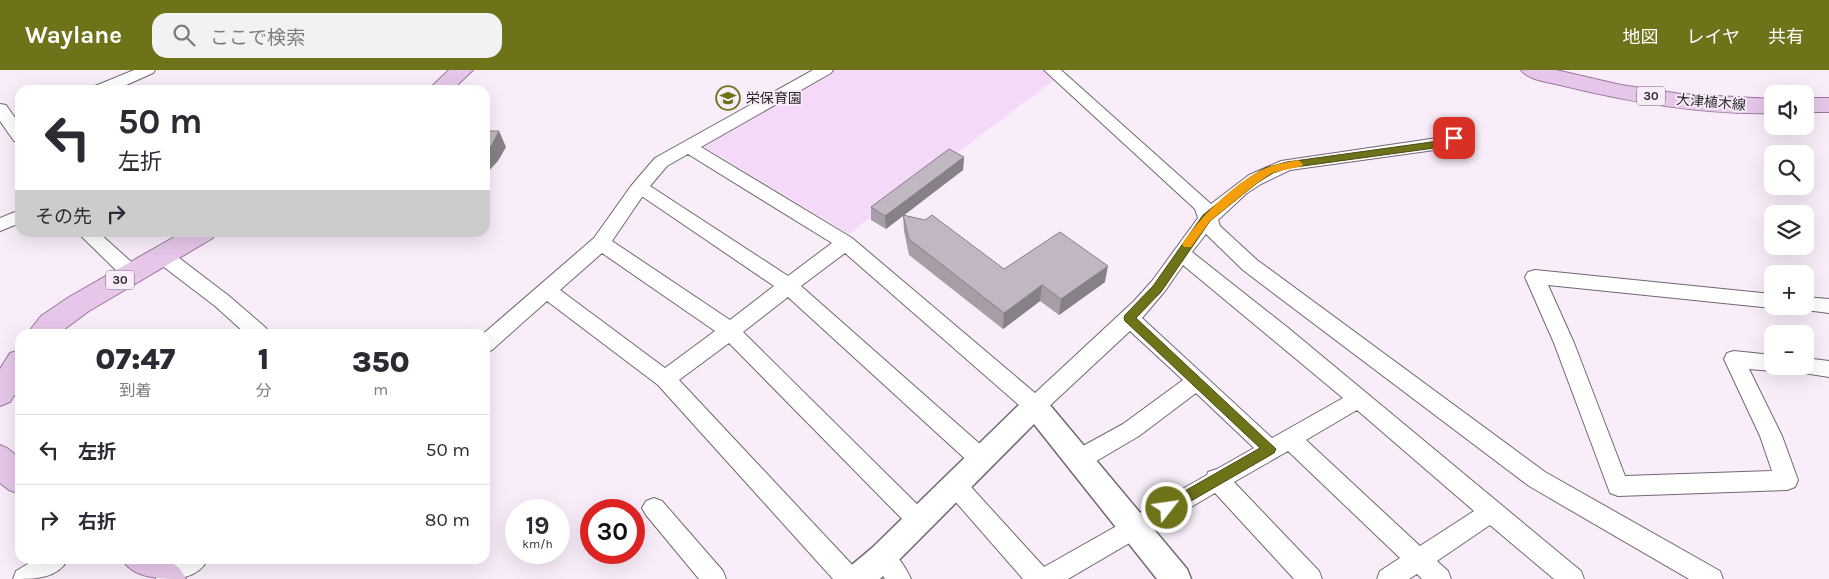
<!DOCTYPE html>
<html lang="ja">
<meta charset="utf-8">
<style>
:root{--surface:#fff;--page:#f2f2f3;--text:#2b2b33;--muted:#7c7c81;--line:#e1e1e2;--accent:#6e731a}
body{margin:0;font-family:Karla,"Noto Sans JP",sans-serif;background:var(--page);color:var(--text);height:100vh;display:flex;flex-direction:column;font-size:19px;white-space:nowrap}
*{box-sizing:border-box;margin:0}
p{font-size:16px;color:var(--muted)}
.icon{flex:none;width:28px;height:28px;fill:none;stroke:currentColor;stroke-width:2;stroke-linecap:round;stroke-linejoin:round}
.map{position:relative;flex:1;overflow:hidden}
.details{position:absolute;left:15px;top:259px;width:475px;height:235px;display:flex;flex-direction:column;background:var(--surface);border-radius:15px;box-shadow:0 5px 20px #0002}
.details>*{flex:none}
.guide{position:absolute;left:15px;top:15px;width:475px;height:152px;border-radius:15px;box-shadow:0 5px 20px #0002;background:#fff;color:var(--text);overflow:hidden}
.buttons{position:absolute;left:1764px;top:15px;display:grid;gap:10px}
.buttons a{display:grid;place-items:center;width:50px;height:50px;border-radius:10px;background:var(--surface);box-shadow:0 5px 20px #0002;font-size:25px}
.speed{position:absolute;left:505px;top:429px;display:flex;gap:10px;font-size:25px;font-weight:700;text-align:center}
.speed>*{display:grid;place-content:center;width:65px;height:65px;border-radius:50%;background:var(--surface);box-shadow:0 5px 20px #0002;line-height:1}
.speed small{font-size:12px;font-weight:400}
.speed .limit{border:8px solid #d22;background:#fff;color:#111}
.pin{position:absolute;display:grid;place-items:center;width:42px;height:42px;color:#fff;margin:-21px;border-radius:10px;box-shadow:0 2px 8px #0006}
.me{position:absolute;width:55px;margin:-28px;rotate:60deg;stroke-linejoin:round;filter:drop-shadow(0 0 4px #0008)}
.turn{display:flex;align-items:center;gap:18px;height:105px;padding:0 20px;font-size:22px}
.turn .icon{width:65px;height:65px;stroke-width:2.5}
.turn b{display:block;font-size:35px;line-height:42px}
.then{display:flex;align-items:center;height:48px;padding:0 20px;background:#0003;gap:10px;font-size:19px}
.eta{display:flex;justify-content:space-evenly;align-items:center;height:85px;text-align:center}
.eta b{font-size:30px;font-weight:800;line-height:35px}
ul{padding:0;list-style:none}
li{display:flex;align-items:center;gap:15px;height:70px;padding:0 20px;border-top:1px solid var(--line)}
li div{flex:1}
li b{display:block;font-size:19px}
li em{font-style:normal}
header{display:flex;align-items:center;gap:30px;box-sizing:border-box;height:70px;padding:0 25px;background:var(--accent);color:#fff}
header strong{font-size:24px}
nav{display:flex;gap:28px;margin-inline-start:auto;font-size:18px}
.search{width:350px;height:45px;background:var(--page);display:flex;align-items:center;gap:12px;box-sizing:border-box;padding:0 18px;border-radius:15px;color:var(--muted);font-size:19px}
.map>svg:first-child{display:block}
</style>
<header>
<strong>Waylane</strong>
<div class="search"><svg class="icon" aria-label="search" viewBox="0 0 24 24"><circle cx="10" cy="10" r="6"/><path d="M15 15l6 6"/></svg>ここで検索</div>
<nav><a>地図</a><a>レイヤ</a><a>共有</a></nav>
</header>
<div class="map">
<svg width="1829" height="509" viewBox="0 0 1829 509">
<rect width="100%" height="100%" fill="#f8edf9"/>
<!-- green -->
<path fill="#f5d9f9" d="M833 0H1043L1054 10 849 164 704 77 707 72Z"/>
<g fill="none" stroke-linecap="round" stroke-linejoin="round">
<!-- minor casing -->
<g stroke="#716872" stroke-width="2">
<g id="minor">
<path d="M134 0H155L153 3 115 20H93L95 16Z"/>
<path d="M813 0H833L831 3 701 77 852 168 1035 323 1134 231 1152 211 1198 148 1195 139 1044 0H1061L1211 134 1249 105 1281 91 1444 67 1454 63 1460 64 1462 68 1455 76 1449 78 1290 100 1261 114 1247 123 1218 150 1220 156 1257 190 1545 402 1720 501 1723 509H1689L1529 416 1243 200 1206 164 1192 182 1287 257 1581 501 1584 509H1554L1490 455 1437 491 1448 501 1451 509H1422L1417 504 1409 509H1377L1380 501 1400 488 1288 381 1234 412 1319 501 1322 509H1294L1215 423 1068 509H1023L947 422 944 415 947 408 955 405 963 408 1044 497 1207 405 1208 402 1217 399 1254 378 1196 323 1139 366 1088 396 1080 398 1072 396 1069 389 1072 382 1123 354 1183 310 1130 261 1043 342 1035 345 1027 342 845 183 801 216 989 382 992 389 989 396 981 398 973 396 788 227 743 262 927 444 931 451 927 458 919 461 911 458 729 273 679 310 858 501 861 509H833L658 315 547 231 492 280 485 282V264H483L594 168 631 116 655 88ZM688 84 832 173 788 206 650 116 667 96ZM642 127H643L774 216 730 250 612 171ZM602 183 715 261 665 298 560 220ZM1183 195 1343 328 1272 368 1142 248 1165 221ZM1357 340 1474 441 1420 476 1306 370Z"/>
<path d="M0 34 6 35 20 55V72L14 71 0 51Z"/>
<path d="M20 140V153L0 161V148Z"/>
<path d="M77 162H98L138 198 141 203 138 208 131 210 124 208Z"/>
<path d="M163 179 170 181 229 226 266 258 269 264H246L215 236 156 191 154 186 156 181Z"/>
<path d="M1535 200 1772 224V236H1779L1772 238 1548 215 1574 273 1625 406 1772 401 1760 366 1724 289 1727 283 1734 281 1772 285V296H1781L1779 299 1772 301 1749 299 1782 366 1798 410 1795 417 1787 420 1618 426 1610 423 1554 273 1525 207 1528 202Z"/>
<path d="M1805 227 1829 229V243L1798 239 1796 236H1805Z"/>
<path d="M1805 288 1829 291V307L1797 302 1794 296H1805Z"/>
<path d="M654 428 662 431 723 501 726 509H699L646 445 642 438 646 431Z"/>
<path d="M883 477C896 482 905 496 911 509H885L871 488 875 480Z"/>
<path d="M36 489H68C58 509 34 509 13 509L16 501Z"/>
<path d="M176 489H208C198 509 177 509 156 509L159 500Z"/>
</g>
</g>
<!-- tertiary casing -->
<g stroke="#716872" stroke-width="3">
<path id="tertiary" d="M1035 325 1044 328 1187 499 1191 509H1157L1034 354 880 509H843L847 499 872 478 1026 328Z"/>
</g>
<!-- primary casing -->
<g stroke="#9a769d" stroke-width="2">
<g id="primary">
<path d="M449 0H473L452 20H428Z"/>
<path d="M1521 0H1556L1621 15 1681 24 1772 29V43C1701 45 1629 32 1560 15 1548 12 1528 10 1521 0Z"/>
<rect x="1805" y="28" width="24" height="14"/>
<path d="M183 162H216L213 168 89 241 58 264H27L41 246 69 227Z"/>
<path d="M20 280V316L10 332 0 336V299L10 283Z"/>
<path d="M0 375C25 384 20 402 20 424L9 420 0 413Z"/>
<path d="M122 489C148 489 173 481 186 509 161 509 133 509 122 489Z"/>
</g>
</g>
<!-- minor -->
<use href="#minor" fill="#fff" fill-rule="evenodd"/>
<!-- tertiary -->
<use href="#tertiary" fill="#fff" fill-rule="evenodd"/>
<!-- primary -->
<use href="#primary" fill="#e6c7e9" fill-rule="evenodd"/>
</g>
<!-- wall -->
<path fill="#a69da7" d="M964 87 963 100 904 145 1004 199 1105 212 1059 245 1040 231 1003 259 909 185 904 161 903 145 886 159 871 150V137Z"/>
<!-- shaded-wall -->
<g fill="#878088">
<path d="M499 61 506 77 498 91 485 105V82Z"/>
<path d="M964 87 963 100 886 159 885 146Z"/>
<path d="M1108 196 1105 212 1059 245 1061 229Z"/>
<path d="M1042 215 1040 231 1003 259 1004 243Z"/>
</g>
<!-- building -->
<g fill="#c1b7c2" stroke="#878088">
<path d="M485 61H499L492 75 485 82Z"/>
<path d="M949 79 964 87 885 146 871 137Z"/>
<path d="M903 145 925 150 932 145 1004 199 1060 162 1108 196 1061 229 1042 215 1004 243 909 169Z"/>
</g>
<!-- route -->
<path fill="#6e731a" stroke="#484b11" d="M1454 64 1458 68 1453 75 1449 76 1288 98 1273 103 1257 113 1210 151 1161 222 1136 248 1276 379 1274 383 1172 442 1167 444 1162 442 1160 438 1162 434 1260 378 1125 251 1124 248 1125 245 1153 216 1203 145 1249 108 1265 98 1287 92 1446 70Z"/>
<!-- slow -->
<path fill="#f59e0b" d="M1298 90 1303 94 1302 96 1272 103 1257 113 1210 151 1191 177H1184L1182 174 1184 171C1204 144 1233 114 1264 99 1274 94 1287 93 1298 90Z"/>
<!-- icons -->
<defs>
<g id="school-ring" transform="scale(1.25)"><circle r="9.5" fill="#f8edf9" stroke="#6e731a" stroke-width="1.5"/><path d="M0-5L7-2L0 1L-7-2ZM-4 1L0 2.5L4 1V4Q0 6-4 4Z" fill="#6e731a"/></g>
</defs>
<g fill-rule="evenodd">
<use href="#school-ring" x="728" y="28"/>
</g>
<g text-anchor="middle" stroke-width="4" stroke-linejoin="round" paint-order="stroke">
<!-- shield labels -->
<g fill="#f8edf9" stroke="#686269" stroke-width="1">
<rect x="1637" y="16.5" width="28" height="19" rx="4"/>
<rect x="106" y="200.5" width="28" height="19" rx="4"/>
</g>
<g font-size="12" font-weight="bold" fill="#2b272b">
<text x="1651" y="30">30</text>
<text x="120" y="214">30</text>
</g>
<!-- poi labels -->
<g font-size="14" fill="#2b272b" stroke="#f8edf9" text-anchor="start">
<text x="746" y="33">栄保育園</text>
</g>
<!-- street labels -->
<g font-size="14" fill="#2b272b" stroke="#f8edf9">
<text transform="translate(1711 32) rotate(5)" y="5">大津植木線</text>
</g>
</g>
</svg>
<div class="buttons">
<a><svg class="icon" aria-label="sound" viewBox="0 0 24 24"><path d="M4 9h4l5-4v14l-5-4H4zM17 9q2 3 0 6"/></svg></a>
<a><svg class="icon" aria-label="search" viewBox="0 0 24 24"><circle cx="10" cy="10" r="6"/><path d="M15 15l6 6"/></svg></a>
<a><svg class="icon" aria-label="layers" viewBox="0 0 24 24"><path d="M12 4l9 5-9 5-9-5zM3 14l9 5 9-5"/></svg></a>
<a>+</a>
<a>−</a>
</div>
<div class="speed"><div>19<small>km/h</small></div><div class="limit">30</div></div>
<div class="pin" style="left:1454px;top:68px;background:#d93025"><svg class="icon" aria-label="arrive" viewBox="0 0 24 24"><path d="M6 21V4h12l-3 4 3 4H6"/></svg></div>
<svg class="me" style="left:1167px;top:438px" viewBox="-20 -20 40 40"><circle r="17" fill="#6e731a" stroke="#fff" stroke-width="3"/><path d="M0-11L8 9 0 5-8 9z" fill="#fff"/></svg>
<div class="guide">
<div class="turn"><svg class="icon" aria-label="left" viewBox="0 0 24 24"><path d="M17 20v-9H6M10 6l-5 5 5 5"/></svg><div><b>50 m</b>左折</div></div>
<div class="then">その先<svg class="icon" aria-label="right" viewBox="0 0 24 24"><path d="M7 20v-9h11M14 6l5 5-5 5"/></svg></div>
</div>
<section class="details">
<div class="eta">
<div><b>07:47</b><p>到着</p></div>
<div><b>1</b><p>分</p></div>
<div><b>350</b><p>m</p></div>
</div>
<ul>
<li><svg class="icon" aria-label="left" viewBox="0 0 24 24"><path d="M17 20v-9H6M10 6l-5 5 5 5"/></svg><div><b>左折</b></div><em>50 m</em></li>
<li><svg class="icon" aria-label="right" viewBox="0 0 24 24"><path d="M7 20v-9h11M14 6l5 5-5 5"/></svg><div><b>右折</b></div><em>80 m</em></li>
</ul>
</section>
</div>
